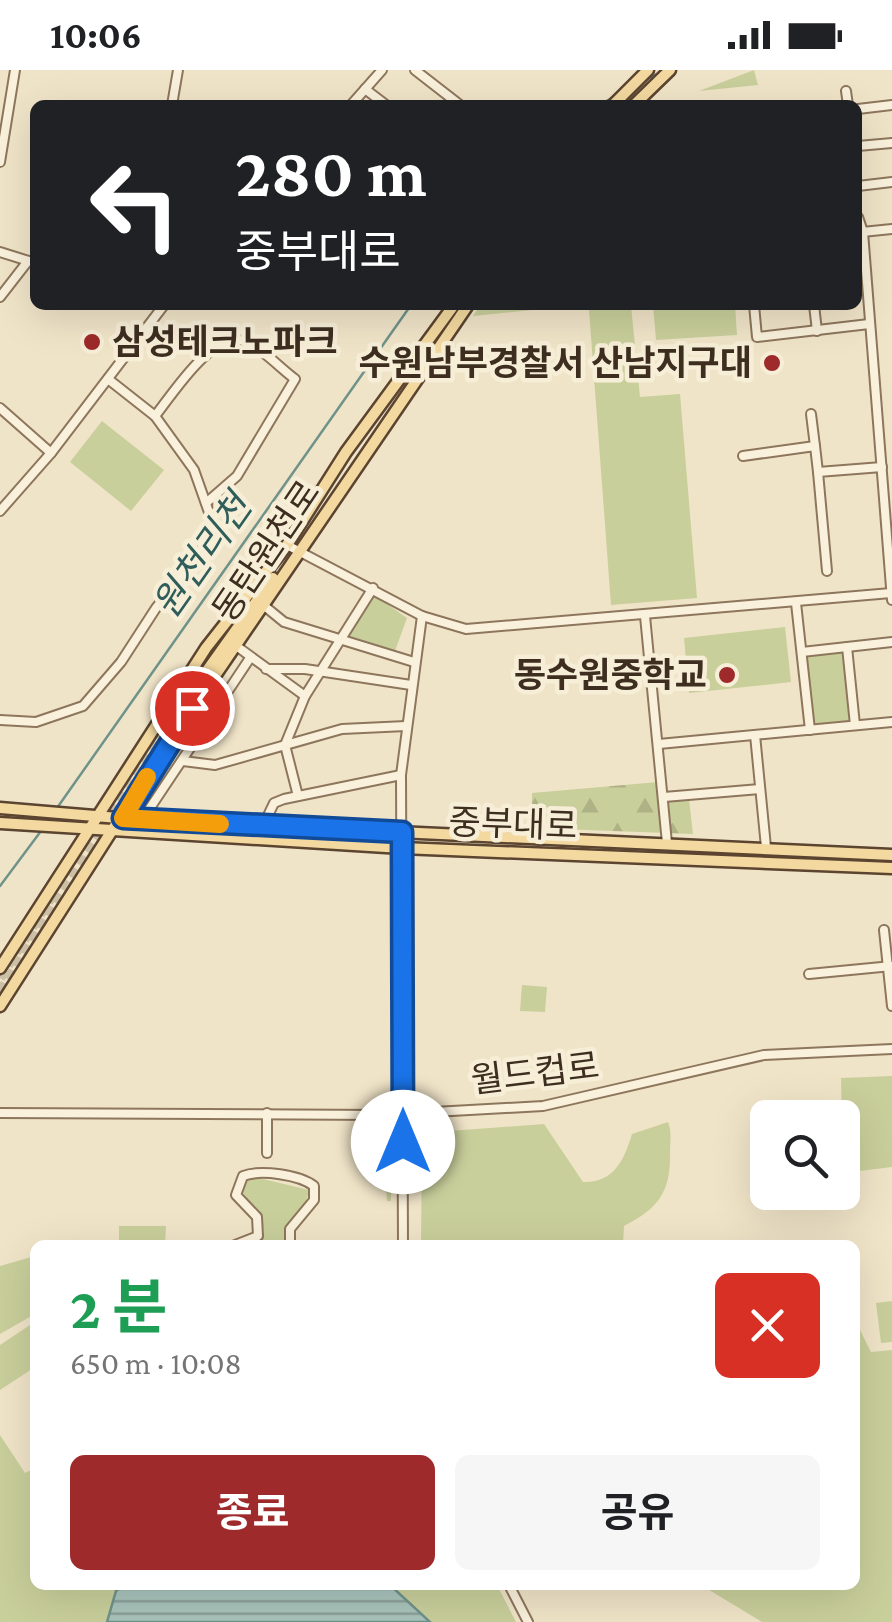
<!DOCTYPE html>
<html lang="ko">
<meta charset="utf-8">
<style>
:root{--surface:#fff;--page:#f6f6f6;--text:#202124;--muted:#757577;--accent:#9e2a2b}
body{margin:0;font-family:"Crimson Pro","Noto Sans KR",serif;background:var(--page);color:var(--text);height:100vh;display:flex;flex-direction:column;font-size:38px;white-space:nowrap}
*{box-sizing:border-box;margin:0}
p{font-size:32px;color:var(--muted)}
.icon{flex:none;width:55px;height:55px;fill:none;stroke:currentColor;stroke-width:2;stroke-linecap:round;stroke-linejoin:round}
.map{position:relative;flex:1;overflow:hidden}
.details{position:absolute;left:30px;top:1170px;width:830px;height:350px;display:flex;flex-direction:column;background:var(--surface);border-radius:15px;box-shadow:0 10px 40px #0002}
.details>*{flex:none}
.banner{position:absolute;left:30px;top:30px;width:832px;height:210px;border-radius:15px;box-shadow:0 10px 40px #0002;background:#202124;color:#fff;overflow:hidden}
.controls{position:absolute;left:750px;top:1030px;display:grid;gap:20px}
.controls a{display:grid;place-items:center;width:110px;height:110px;border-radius:15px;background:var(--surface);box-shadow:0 10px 40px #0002;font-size:50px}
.pin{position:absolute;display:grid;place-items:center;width:85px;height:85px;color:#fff;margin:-42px;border:5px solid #fff;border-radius:50%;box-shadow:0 2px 10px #0007}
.me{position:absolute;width:110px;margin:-55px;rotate:0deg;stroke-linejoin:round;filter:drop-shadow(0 0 8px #0008)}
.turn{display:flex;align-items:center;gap:35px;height:210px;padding:0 40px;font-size:45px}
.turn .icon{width:130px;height:130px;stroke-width:2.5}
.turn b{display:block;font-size:70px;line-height:85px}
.round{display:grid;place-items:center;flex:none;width:105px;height:105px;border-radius:15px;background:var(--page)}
.head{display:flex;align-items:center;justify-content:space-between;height:170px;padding:0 40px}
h1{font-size:60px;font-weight:700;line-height:75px;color:#1e9e55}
.button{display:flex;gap:20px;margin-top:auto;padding:20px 40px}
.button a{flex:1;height:115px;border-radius:15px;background:var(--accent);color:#fff;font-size:40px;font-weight:700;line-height:115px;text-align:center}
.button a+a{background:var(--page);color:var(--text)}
.status{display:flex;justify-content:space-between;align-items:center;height:70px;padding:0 50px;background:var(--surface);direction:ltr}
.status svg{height:28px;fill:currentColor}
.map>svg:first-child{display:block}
</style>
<div class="status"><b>10:06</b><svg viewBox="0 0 49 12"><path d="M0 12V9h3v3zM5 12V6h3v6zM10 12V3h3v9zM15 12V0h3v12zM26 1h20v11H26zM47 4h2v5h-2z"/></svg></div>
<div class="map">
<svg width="892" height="1552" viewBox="0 0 892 1552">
<defs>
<pattern id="forest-firs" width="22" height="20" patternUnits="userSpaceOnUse" patternTransform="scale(2.5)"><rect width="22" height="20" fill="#c9cf9b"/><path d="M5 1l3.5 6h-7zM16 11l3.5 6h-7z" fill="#aeb285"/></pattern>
<pattern id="water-rules" width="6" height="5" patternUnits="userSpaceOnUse" patternTransform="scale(2.5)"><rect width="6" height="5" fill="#a9c4bc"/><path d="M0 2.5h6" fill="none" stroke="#8ba098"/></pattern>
</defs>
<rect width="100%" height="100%" fill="#f0e4c8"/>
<!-- green -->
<g fill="#c9cf9b">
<path d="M754 0 758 15 699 21Z"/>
<path d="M480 235H581L473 246Z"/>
<path d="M583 235H631L640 327 680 324 697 528 611 535 589 240Z"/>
<path d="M653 235H735L737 265 656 270Z"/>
<path d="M102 351 164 400 131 441 70 392Z"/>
<path d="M374 525 407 548 395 581 349 566Z"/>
<path d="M785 557 791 612 689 623 684 568Z"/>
<path d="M844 581 851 652 814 656 807 585Z"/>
<path d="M522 915 547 917 545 942 520 941Z"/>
<path d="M892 1006V1097L843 1103 841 1008Z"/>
<path d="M668 1052C672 1061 670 1072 670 1083 671 1122 658 1139 624 1156L623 1175H421L422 1075 435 1062 544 1054 583 1112C614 1113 624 1090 632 1064Z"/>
<path d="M391 1074V1131H387L384 1082Z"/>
<path d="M259 1108 309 1120C307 1142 280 1152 285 1175H252L264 1163 260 1146 241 1120 244 1111Z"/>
<path d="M119 1156H166L165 1175H119Z"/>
<path d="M35 1186V1244L0 1264V1196Z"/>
<path d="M892 1231V1272L881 1273 876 1233Z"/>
<path d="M855 1250 871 1282 892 1280V1552H762L701 1515H855Z"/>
<path d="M30 1255 35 1262V1297L0 1320V1275Z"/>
<path d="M0 1365 25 1403 35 1398V1515H497L516 1552H0Z"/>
</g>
<!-- forest -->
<path fill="url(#forest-firs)" d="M658 712 661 732 689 729 693 764 532 758V723Z"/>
<!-- water -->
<path fill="url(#water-rules)" stroke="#6f938a" stroke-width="2.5" d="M124 1515H390L430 1552H107L116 1521Z"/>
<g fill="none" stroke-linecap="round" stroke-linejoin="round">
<!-- stream -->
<g stroke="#6f938a" stroke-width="2.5">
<path d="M643 11 663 1"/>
<path d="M598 35 614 27"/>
<path d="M57 738 411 235"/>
<path d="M0 816 41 761"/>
</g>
<!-- major-tunnel -->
<g stroke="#ccc0a6" stroke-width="10" stroke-dasharray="10 5" stroke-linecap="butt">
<path d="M0 908 50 829"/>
<path d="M0 922 181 637"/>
</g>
<!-- minor casing -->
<g stroke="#8d765c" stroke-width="12">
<g id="minor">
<path d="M415 0 460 35"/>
<path d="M365 19 386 35"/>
<path d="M846 21 848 35"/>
<path d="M172 35 178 0"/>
<path d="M351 35 382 0"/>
<path d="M858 39 892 35"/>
<path d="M858 76 892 73"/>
<path d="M0 92 15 0"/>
<path d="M858 116 892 112"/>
<path d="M858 147 863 162 892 530"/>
<path d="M862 162 892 159"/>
<path d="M0 182 35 193"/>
<path d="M0 227 28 191"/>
<path d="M754 235 757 267 869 254"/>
<path d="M814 235 817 261"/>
<path d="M0 338 51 383"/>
<path d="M811 344 815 376"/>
<path d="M155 346C172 325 212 261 243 271 260 276 280 298 295 309L237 406 206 433"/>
<path d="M743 386 815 376 818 402"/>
<path d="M0 441 51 383 164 235"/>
<path d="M287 475 422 546 466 559 891 523"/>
<path d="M827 501 818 402 882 397"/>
<path d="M796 533 810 660"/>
<path d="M262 534 284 552 414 592"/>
<path d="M645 546 667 773"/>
<path d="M235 575 305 626"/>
<path d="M847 577 855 655"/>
<path d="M802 582 892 572"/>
<path d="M266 599H305L411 615"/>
<path d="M0 650 36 652 83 636 121 592 156 538 205 476 211 448 194 400 155 346 108 309"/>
<path d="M755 665 766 777"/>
<path d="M659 674 892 652"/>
<path d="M183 691 215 695 342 659 406 656"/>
<path d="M298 726 285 675 305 626 373 518"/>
<path d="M664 727 760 719"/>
<path d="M142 750 250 588"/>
<path d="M263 756 274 733 284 729 401 705"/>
<path d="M884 860 892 936"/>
<path d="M809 904 892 896"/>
<path d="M0 1043 380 1045 543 1036 764 985 892 979"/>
<path d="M267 1043V1083"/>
<path d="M235 1175 258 1166 257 1147 236 1125 243 1106C261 1099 300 1105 314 1116V1130L290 1159V1175"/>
<path d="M403 1175 401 705 422 546"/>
<path d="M509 1515 528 1552"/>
</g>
</g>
<!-- major casing -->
<g stroke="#5b4430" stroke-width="15">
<g id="major">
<path d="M613 35 648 0"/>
<path d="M634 35 670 0"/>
<path d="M181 637 273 508"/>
<path d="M0 738 142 750 892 785"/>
<path d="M0 753 402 778 892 798"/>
<path d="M0 898 206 578 287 475 346 382 454 235"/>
<path d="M0 936 150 701 468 235"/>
</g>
</g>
<!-- minor -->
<use href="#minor" stroke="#faf1dc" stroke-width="8"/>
<!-- major -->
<use href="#major" stroke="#f3d9a0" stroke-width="10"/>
</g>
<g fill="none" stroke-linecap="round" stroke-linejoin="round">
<!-- route casing -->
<g stroke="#114b97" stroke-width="25">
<path id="route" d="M192 638 123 748 402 762 403 1072"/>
</g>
<!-- route -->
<use href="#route" stroke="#1a73e8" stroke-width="18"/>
<!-- slow -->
<path stroke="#f59e0b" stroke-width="18" d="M147 707 123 748 220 754"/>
</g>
<!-- markers -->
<g fill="#9e2a2b" stroke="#f7eed8" stroke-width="4">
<circle cx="92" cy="272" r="10"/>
<circle cx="772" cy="293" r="10"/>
<circle cx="727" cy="605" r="10"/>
</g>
<g text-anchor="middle" stroke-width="9" stroke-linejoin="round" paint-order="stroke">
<!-- poi labels -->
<g font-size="35" font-weight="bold" fill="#3d2e20" stroke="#f7eed8" text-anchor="end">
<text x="112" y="284" text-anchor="start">삼성테크노파크</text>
<text x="752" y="305">수원남부경찰서 산남지구대</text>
<text x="707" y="617">동수원중학교</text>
</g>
<!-- street labels -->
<g font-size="35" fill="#3d2e20" stroke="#f7eed8">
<text transform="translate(266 481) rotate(-56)" y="12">동탄원천로</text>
<text transform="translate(513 754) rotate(2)" y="12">중부대로</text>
<text transform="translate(535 1003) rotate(-7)" y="12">월드컵로</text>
</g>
<!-- water labels -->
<g font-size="38" font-style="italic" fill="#2f5d5a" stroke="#f7eed8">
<text transform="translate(202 486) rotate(-55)" y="13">원천리천</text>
</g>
</g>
</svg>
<div class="controls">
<a><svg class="icon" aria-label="search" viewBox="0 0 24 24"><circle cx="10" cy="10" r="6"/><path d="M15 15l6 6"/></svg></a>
</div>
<div class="pin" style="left:192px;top:638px;background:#d93025"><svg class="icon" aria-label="arrive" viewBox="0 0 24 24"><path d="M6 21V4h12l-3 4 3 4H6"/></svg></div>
<svg class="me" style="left:403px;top:1072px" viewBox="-20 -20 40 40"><circle r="19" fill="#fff"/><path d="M0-13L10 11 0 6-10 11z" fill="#1a73e8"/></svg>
<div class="banner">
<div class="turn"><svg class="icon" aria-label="left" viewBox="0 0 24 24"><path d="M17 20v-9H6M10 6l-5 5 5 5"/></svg><div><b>280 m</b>중부대로</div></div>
</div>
<section class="details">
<div class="head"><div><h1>2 분</h1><p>650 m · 10:08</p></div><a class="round" style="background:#d93025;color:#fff"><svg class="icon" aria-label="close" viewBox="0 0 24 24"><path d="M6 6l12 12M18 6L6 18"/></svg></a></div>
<div class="button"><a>종료</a><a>공유</a></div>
</section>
</div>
